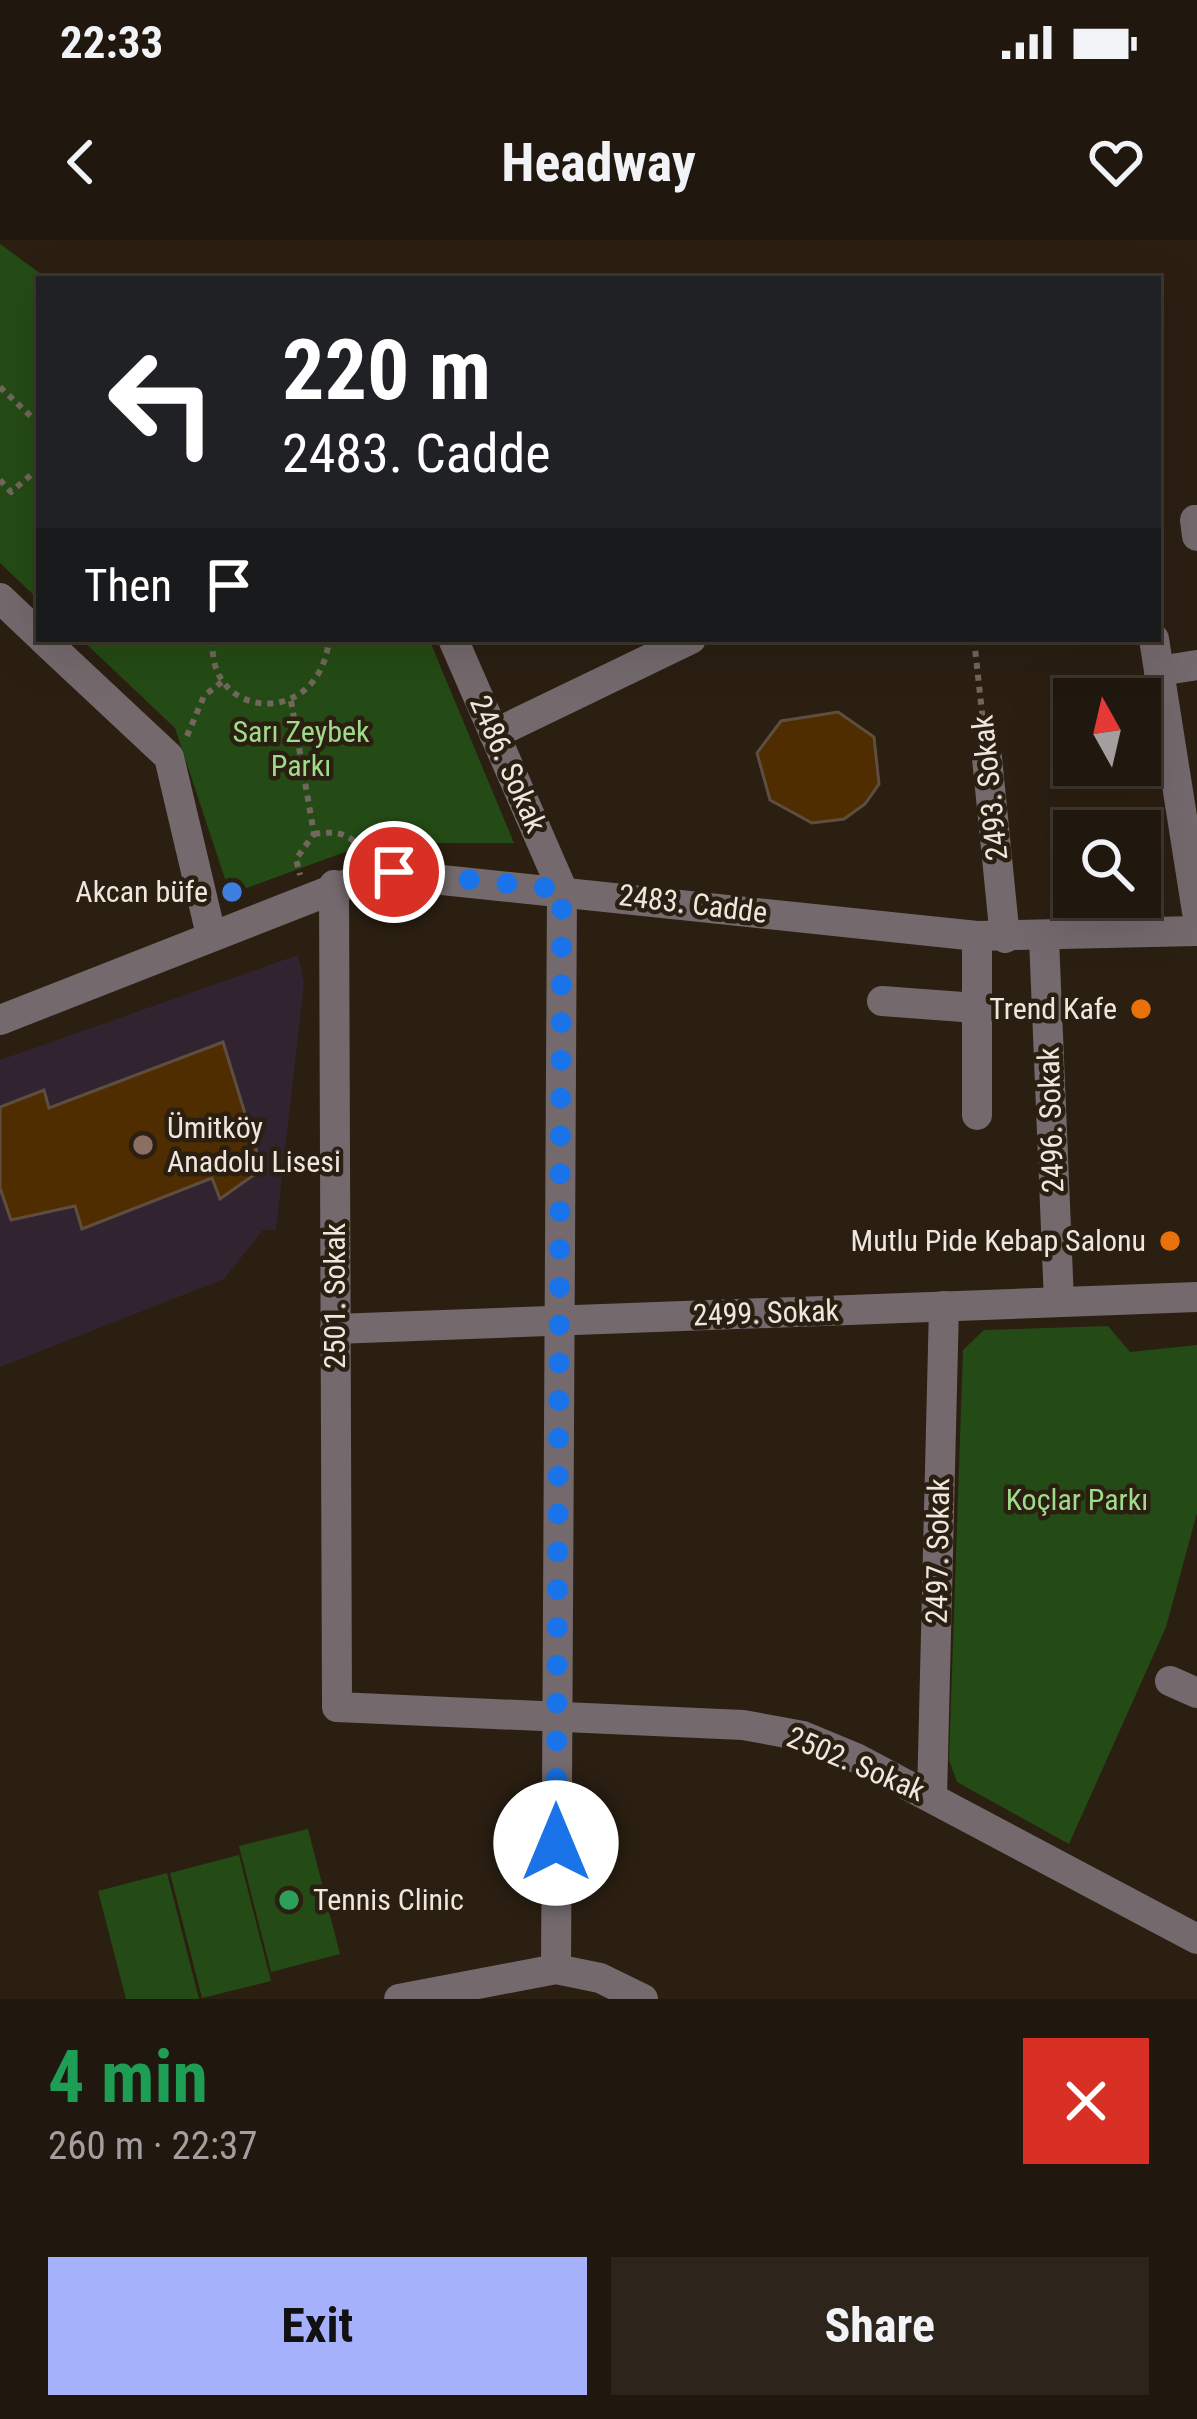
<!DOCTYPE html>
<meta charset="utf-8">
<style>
:root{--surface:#20170e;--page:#2d241c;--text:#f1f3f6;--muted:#a29f9e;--line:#3d362e;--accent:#a6b1fc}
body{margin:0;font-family:"Roboto Condensed",sans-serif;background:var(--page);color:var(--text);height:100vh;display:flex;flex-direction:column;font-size:45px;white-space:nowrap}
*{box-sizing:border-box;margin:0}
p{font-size:39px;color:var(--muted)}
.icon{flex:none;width:66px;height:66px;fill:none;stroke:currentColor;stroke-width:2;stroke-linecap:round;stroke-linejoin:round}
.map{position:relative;height:1759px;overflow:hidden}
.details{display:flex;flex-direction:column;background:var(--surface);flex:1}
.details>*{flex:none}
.banner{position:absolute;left:36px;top:36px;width:1125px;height:366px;border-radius:0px;box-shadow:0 12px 48px #0002,0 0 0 3px var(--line);background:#202124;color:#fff;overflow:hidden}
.needle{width:78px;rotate:352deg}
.buttons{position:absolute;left:1053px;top:438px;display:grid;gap:24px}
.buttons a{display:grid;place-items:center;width:108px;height:108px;border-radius:0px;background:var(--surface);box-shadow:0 12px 48px #0002,0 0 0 3px var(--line);font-size:60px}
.pin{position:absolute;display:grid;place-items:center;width:102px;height:102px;color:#fff;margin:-51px;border:6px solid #fff;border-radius:50%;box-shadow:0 3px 12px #0007}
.me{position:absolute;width:132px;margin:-66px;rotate:0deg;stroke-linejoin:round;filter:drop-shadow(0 0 9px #0008)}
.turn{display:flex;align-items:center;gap:42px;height:252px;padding:0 48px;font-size:54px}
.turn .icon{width:156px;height:156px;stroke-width:2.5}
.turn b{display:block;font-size:84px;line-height:102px}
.then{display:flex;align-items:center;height:114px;padding:0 48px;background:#0003;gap:24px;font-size:45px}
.round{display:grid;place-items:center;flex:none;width:126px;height:126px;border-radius:0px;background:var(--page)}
.head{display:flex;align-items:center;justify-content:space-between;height:204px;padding:0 48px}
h1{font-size:72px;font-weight:700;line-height:90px;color:#1e9e55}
.cta{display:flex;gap:24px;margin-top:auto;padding:24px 48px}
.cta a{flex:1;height:138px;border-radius:0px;background:var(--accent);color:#111;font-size:48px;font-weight:700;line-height:138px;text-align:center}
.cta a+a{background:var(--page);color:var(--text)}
.status{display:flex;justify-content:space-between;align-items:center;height:84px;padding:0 60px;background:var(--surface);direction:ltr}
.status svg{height:33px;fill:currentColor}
header{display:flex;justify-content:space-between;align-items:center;height:156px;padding:0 48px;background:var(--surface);font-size:54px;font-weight:700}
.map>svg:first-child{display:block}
</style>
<div class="status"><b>22:33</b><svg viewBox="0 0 49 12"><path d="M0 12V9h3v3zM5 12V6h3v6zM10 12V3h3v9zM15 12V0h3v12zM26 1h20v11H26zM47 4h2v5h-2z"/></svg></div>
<header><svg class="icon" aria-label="back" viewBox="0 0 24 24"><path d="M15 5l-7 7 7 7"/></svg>Headway<svg class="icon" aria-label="heart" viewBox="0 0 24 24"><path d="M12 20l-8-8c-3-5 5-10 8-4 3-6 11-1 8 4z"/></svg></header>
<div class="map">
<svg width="1197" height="1759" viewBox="0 0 1197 1759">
<rect width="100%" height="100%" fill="#2b1f12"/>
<!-- education -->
<path fill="#312430" d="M298 715 304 743 276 990H263L224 1039 0 1127V820Z"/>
<!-- green -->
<g fill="#244b15">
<path d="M0 4 48 39H39V360L0 323Z"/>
<path d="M81 399H429L514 603H370L230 654 175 488Z"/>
<path d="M1108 1086 1130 1112 1197 1105V1273L1166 1387 1069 1604 957 1542 949 1520 963 1110 984 1090Z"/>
<path d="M308 1589 340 1714 271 1732 239 1606Z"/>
<path d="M239 1615 271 1741 202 1758 170 1633Z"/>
<path d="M167 1633 199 1759H126L98 1651Z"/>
</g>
<!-- building -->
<g fill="#4f2d00" stroke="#5d4e40" stroke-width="3">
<path d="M838 472 874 497 879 544 865 564 844 579 812 583 770 560 757 513 781 481Z"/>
<path d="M223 802 262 929 220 959 212 938 82 989 75 966 11 980 0 948V867L44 850 49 868Z"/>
</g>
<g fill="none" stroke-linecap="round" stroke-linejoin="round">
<!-- path -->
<g stroke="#72675c" stroke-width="6" stroke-dasharray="6 6" stroke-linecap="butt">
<path d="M0 147 39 184"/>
<path d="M0 240 11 252 39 228"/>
<path d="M213 399C205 480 320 490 329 399"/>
<path d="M974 399 984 491"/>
<path d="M291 461 314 594 296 619 300 635"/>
<path d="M187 496 204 456 223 441"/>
<path d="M314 594C335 591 350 592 362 611"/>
</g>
<!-- minor -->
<g stroke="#746a6d" stroke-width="30">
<path d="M1195 280 1197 296"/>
<path d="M0 358 39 395"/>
<path d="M43 399 169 517 211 695"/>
<path d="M453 399 562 649 556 1729"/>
<path d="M1154 399 1197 672"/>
<path d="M1159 431 1197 425"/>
<path d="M494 494 691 399"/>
<path d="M987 518 1005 698"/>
<path d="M334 645 337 1467 743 1485 803 1496 856 1518 1197 1699"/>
<path d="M977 696V875"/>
<path d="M1044 698 1059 1062"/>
<path d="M882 761 976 768"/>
<path d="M0 780 375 633 977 696 1197 691"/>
<path d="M335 1089 1197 1057"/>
<path d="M1170 1441 1197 1453"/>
<path d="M932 1557 944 1066"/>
<path d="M399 1759 556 1729 600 1738 643 1759"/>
</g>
</g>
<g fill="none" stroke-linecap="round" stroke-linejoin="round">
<!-- route -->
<path stroke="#1a73e8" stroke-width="21" stroke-dasharray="0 37.8" d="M394 632 562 649 556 1603"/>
</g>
<!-- markers -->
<circle fill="#3f7fe0" stroke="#2b1f12" stroke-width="4.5" cx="232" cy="652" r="12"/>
<g fill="#e8710a" stroke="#2b1f12" stroke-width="4.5">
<circle cx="1141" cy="769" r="12"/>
<circle cx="1170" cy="1001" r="12"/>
</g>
<circle fill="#8d6e63" stroke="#2b1f12" stroke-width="4.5" cx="143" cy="905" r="12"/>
<circle fill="#2e9e5b" stroke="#2b1f12" stroke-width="4.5" cx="289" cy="1660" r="12"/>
<g text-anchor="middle" stroke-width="9" stroke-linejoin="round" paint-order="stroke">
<!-- park labels -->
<g font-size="30" fill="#9fdb8b" stroke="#2b1f12">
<text x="301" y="502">Sarı Zeybek<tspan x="301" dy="34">Parkı</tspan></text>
<text x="1077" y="1270">Koçlar Parkı</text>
</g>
<!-- street labels -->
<g font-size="30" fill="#efe6de" stroke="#2b1f12">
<text transform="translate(508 524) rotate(66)" y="10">2486. Sokak</text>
<text transform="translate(990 548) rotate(-96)" y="10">2493. Sokak</text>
<text transform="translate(693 664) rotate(7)" y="10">2483. Cadde</text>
<text transform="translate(1051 880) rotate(-92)" y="10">2496. Sokak</text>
<text transform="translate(335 1056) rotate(-90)" y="10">2501. Sokak</text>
<text transform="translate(766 1073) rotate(-2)" y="10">2499. Sokak</text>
<text transform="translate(938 1311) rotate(-89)" y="10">2497. Sokak</text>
<text transform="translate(856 1524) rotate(23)" y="10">2502. Sokak</text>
</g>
<!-- poi labels -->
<g font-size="30" fill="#efe6de" stroke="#2b1f12" text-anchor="end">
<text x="208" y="662">Akcan büfe</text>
<text x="1117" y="779">Trend Kafe</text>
<text x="167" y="898" text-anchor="start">Ümitköy<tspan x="167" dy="34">Anadolu Lisesi</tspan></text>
<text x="1146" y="1011">Mutlu Pide Kebap Salonu</text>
<text x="313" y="1670" text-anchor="start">Tennis Clinic</text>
</g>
</g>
</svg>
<div class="buttons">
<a><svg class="needle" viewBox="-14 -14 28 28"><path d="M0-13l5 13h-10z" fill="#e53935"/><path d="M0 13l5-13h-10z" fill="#a29f9e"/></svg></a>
<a><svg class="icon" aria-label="search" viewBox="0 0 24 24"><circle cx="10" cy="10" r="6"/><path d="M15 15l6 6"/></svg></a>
</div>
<div class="pin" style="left:394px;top:632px;background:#d93025"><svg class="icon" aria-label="arrive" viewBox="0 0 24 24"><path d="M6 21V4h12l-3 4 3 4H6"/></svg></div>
<svg class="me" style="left:556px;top:1603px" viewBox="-20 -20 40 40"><circle r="19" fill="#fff"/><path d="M0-13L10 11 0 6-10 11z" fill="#1a73e8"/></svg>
<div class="banner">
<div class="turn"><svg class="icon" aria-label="left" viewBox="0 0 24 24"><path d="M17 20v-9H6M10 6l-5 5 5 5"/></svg><div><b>220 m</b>2483. Cadde</div></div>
<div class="then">Then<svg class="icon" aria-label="arrive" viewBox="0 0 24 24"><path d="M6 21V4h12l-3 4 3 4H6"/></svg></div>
</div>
</div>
<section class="details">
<div class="head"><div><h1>4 min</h1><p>260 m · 22:37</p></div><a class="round" style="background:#d93025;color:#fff"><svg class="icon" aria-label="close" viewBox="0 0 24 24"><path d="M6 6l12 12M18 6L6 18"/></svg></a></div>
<div class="cta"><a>Exit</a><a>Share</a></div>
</section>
